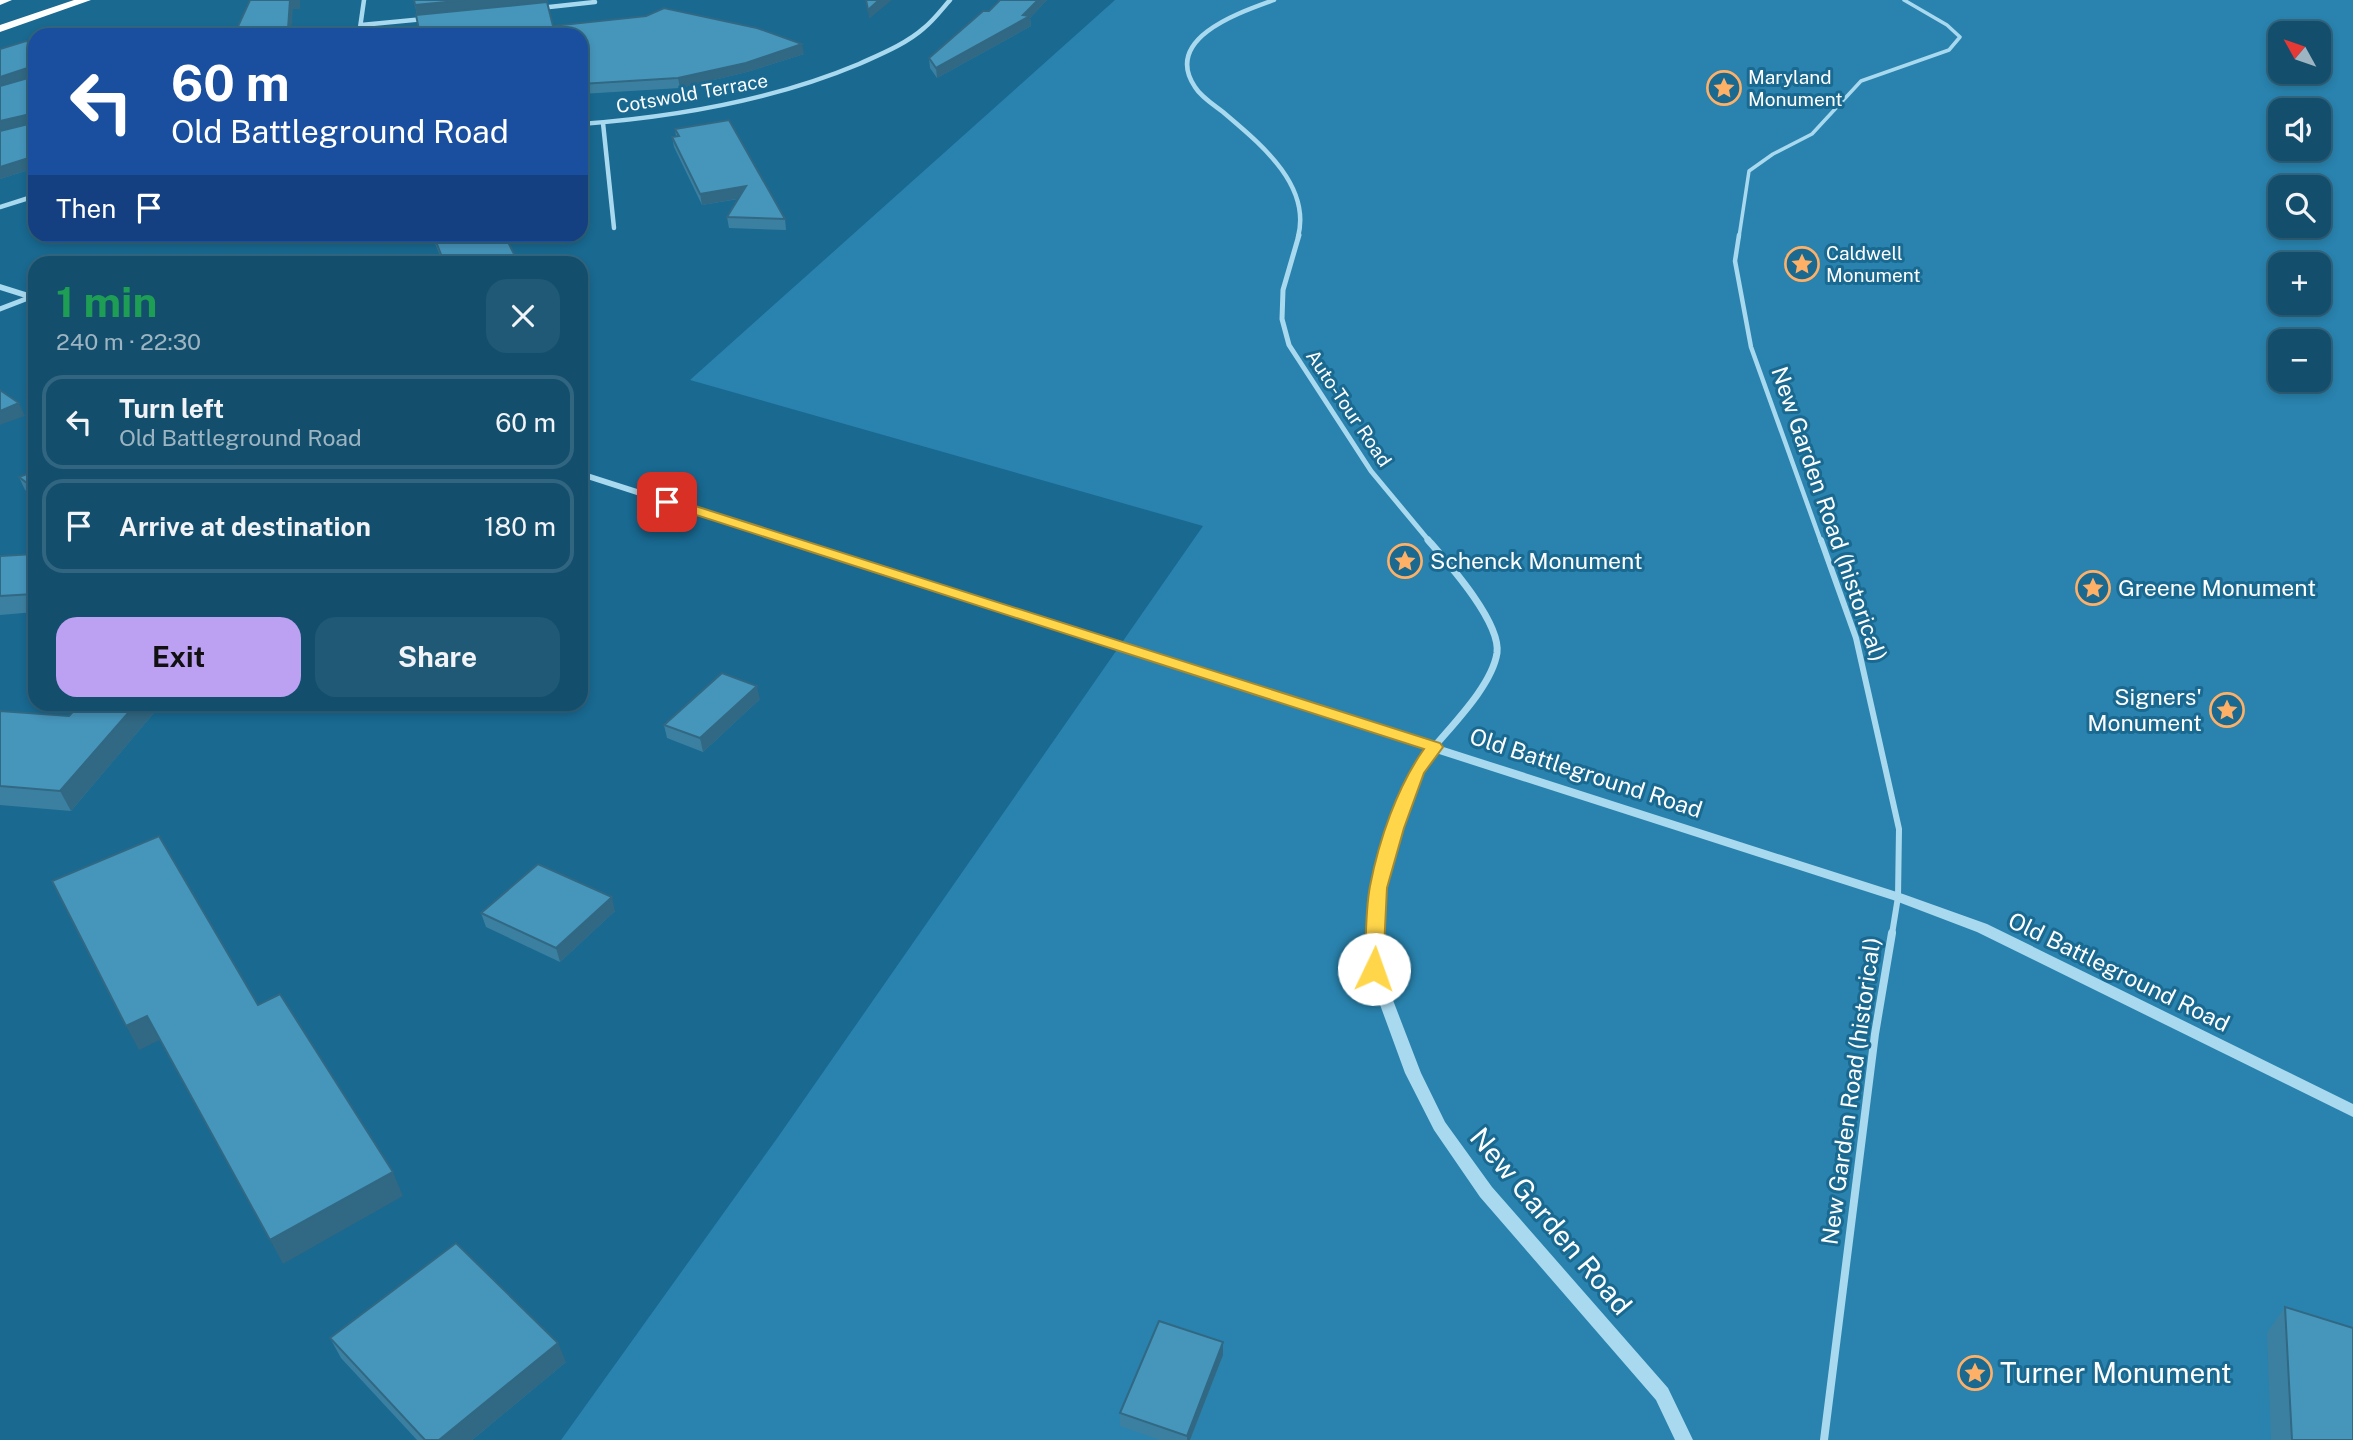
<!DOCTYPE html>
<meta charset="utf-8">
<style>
:root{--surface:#134f6d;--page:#205975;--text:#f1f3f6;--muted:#9db5c2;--line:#326680;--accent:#bca0f2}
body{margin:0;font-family:"Public Sans",sans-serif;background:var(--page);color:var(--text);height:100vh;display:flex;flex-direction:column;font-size:26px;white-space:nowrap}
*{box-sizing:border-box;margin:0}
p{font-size:23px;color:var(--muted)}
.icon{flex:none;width:38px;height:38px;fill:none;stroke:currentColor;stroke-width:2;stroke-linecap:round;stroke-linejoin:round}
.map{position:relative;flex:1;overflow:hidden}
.side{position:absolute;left:28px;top:256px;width:560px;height:455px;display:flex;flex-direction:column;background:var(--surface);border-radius:21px;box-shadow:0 4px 10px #0003,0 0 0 2px var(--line)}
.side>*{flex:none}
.hud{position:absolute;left:28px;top:28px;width:560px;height:214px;border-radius:21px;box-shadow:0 4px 10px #0003,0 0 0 2px var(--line);background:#1a4fa0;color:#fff;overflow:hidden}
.needle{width:46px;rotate:310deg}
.controls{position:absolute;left:2268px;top:21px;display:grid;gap:14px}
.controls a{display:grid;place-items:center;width:63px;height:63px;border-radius:14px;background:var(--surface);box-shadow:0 4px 10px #0003,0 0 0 2px var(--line);font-size:35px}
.pin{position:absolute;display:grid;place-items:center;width:60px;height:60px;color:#fff;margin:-30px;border-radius:14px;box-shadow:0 4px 10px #0006}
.me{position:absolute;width:77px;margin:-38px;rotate:3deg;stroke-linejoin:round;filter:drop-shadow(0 0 5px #0008)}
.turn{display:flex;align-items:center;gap:24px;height:147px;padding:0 28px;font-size:32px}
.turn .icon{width:91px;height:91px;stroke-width:2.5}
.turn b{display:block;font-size:49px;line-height:60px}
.then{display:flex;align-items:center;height:66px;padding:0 28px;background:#0003;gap:14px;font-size:26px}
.round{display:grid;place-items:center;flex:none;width:74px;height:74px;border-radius:21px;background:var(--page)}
.overview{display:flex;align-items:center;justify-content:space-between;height:119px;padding:0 28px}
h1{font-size:42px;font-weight:700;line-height:52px;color:#1e9e55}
.button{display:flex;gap:14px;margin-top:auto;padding:14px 28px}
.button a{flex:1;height:80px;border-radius:21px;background:var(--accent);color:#111;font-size:28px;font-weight:700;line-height:80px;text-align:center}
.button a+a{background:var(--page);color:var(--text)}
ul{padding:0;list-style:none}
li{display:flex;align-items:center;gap:21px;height:94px;margin:0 14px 10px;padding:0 14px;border:4px solid var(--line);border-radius:21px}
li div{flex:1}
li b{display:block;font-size:26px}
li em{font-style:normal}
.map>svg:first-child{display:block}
</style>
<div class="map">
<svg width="2353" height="1440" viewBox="0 0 2353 1440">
<rect width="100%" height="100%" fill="#196991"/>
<!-- green -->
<path fill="#2983ae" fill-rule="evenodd" d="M1115 0H2353V1440H561L778 1137 1203 526 690 380ZM2280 33H2319V72H2280ZM2280 110H2319V149H2280ZM2280 187H2319V226H2280ZM2280 264H2319V303H2280ZM2280 341H2319V380H2280Z"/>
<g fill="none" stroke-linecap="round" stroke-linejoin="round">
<!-- pedestrian-far3 -->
<path stroke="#a9d9ef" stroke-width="3.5" d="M1739 237 1749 171 1773 154 1812 134 1861 81 1949 50 1960 37 1947 25 1904 0"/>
<!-- pedestrian-far2 -->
<path stroke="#a9d9ef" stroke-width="4.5" d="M1739 235 1735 261 1751 347 1821 542"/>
<!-- pedestrian-far1 -->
<path stroke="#a9d9ef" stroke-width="6" d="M1821 540 1856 638 1899 829 1898 897 1892 934"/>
<!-- pedestrian -->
<path stroke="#a9d9ef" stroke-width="8" d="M1824 1440 1875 1034 1892 933"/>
<!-- minor-far2 -->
<g stroke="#a9d9ef" stroke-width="4.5">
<path d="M1274 0C1241 12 1162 38 1195 87 1201 97 1214 105 1223 112 1258 142 1312 184 1298 237"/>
<path d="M540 8 595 2"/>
<path d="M361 25 424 19"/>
<path d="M359 35 364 0"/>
<path d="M603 123 614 228"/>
<path d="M581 124C675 117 771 101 859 64 881 54 906 44 924 28 934 20 942 9 950 0"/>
<path d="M0 207 35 196"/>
</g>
<!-- minor-far1 -->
<g stroke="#a9d9ef" stroke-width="5">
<path d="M1299 235 1283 290 1282 319 1289 345 1371 471 1430 542"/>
<path d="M0 309 31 297"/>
</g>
<!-- minor -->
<path stroke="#a9d9ef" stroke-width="7" d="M1428 540C1448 563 1501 622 1497 653 1492 685 1454 723 1434 747"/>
<!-- tertiary -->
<g fill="#a9d9ef" fill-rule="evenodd">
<path d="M0 284 35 295V301L0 290Z"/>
<path d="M581 471 1903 894 1987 924 2353 1104V1117L1977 932 1893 900 1436 753 1422 773 1403 828 1385 888 1381 969 1421 1073 1445 1122 1492 1187 1668 1388 1693 1440H1675L1656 1400 1480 1197 1434 1130 1405 1073 1367 969 1371 888 1389 828 1410 772 1426 750 581 477Z"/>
</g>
<!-- motorway -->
<g fill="#fff" fill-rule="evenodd">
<path d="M0 0H12L0 5Z"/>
<path d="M74 0H91L0 32V25Z"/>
</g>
</g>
<!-- wall -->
<g fill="#3c80a1">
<path d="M414 0H547L553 26 804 54 747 72 680 88 581 94V35L417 15Z"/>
<path d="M1000 0H1047L1030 18 1031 26 937 78 930 68 929 58 989 11Z"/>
<path d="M35 45V168L0 179Z"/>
<path d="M675 129 785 219 786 230 729 228 727 217 738 199 702 205 674 147 672 137 676 136Z"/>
<path d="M431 234H509V244L518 262H443Z"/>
<path d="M35 388V410L27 394Z"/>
<path d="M35 471V497L25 490 19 477Z"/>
<path d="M35 554V612L0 615V556Z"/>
<path d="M760 699 703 752 667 738 664 725Z"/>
<path d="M80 704H198L192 711 158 708 71 811 0 805V711L69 716Z"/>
<path d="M615 911 560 962 486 927 481 913Z"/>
<path d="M2285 1307 2353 1440H2271L2267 1333Z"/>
<path d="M330 1338 566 1362 472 1440H417L341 1358Z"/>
<path d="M1223 1342V1355L1190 1440H1160L1120 1426V1413Z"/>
</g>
<!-- shaded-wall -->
<g fill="#316883">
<path d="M290 0H300V9H293L291 35H239Z"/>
<path d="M467 0H547V2L417 15 415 5Z"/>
<path d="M879 0H892L869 19 868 10Z"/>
<path d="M1038 0H1047L1030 18 1031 26 937 78 936 68 1023 15Z"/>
<path d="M802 44 804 54 747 72 680 88 678 78Z"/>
<path d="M30 67 34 77 0 89V77Z"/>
<path d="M30 114 34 124 0 133V121Z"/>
<path d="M35 156V168L0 179V167Z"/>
<path d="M746 186 748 197 702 205 700 194Z"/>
<path d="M19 403 25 416 0 425V411Z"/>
<path d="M757 686 760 699 703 752 700 738Z"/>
<path d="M136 704H156L158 708 71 811 60 791Z"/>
<path d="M188 704H198L192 711Z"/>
<path d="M612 897 615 911 560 962 556 948Z"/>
<path d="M147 1016 160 1040 139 1050 126 1026Z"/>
<path d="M393 1172 403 1196 283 1264 270 1240Z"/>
<path d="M1223 1342V1355L1190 1440H1187V1436Z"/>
<path d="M558 1343 566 1362 472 1440H439Z"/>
</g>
<!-- building -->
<g fill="#4695bb" stroke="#316883" stroke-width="2">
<path d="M250 0H290L288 29 234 35Z"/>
<path d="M414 0H467L415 5Z"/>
<path d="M866 0H879L868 10Z"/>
<path d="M1000 0H1038L1023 15 1030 16 936 68 929 58 983 11H989Z"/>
<path d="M547 2 553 26 646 16 664 8 757 28 802 44 746 63 678 78 581 84V35H420L416 15Z"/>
<path d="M26 41 35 45V71L30 67 0 77V49Z"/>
<path d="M35 72V118L30 114 0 121V86L32 77Z"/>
<path d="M35 119V156L0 167V131L32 123Z"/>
<path d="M729 120 785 219 727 217 746 186 700 194 672 137 679 136 675 129Z"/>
<path d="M433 234H506V238L518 262H444Z"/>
<path d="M35 388V395L27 394Z"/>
<path d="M0 390 19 403 0 411Z"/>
<path d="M35 471V489L19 477Z"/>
<path d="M35 554V592L34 594 0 596V556Z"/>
<path d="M722 673 757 686 700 738 664 725Z"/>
<path d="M80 704H136L60 791 0 786V711L69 716Z"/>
<path d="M159 836 258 1005 280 994 393 1172 270 1240 147 1016 126 1026 52 881Z"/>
<path d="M538 864 612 897 556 948 481 913Z"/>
<path d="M456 1243 558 1343 439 1440H425L330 1338Z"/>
<path d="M2285 1307 2353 1328V1440H2292Z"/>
<path d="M1159 1321 1223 1342 1187 1436 1120 1413Z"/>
</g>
<!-- route -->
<path fill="#ffd54a" stroke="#a68a30" stroke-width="2" d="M667 497 1440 743 1443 747 1424 773 1404 828 1387 888 1383 969 1380 974H1367L1365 969C1366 942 1365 912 1370 886 1379 840 1397 787 1424 749L662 504 660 502Z"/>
<!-- icons -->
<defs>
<g id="sight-ring" transform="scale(1.75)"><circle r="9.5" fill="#196991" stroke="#ffb067" stroke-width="1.5"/><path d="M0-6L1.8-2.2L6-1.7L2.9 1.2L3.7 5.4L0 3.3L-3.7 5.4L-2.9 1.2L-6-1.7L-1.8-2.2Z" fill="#ffb067"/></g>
</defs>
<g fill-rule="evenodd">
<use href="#sight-ring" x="1724" y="88"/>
<use href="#sight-ring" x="1802" y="264"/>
<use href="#sight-ring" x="1405" y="561"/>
<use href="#sight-ring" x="2093" y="588"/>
<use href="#sight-ring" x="2227" y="710"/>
<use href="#sight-ring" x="1975" y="1373"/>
</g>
<g text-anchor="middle" stroke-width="6" stroke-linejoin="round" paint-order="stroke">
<!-- far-poi labels -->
<g font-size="19" fill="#fff" stroke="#196991" text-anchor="start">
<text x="1748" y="84">Maryland<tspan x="1748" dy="22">Monument</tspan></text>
<text x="1826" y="260">Caldwell<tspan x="1826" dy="22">Monument</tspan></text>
</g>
<!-- far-street labels -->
<g font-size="19" fill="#fff" stroke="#196991">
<text transform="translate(692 93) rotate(-10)" y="7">Cotswold Terrace</text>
<text transform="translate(1349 408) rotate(56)" y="7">Auto-Tour Road</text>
</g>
<!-- street labels -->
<g font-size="23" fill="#fff" stroke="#196991">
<text transform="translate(1829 514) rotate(71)" y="8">New Garden Road (historical)</text>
<text transform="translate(1586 773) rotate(18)" y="8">Old Battleground Road</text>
<text transform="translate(2119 972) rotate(26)" y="8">Old Battleground Road</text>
<text transform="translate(1851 1091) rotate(-82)" y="8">New Garden Road (historical)</text>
</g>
<!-- poi labels -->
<g font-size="23" fill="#fff" stroke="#196991" text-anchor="start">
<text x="1430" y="569">Schenck Monument</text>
<text x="2118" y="596">Greene Monument</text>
<text x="2202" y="705" text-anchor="end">Signers'<tspan x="2202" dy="26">Monument</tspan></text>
</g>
<!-- near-street labels -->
<g font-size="28" fill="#fff" stroke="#196991">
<text transform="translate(1551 1221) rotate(50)" y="10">New Garden Road</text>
</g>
<!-- near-poi labels -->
<g font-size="28" fill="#fff" stroke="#196991" text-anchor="start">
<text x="2000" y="1383">Turner Monument</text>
</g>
</g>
</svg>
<div class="controls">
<a><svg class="needle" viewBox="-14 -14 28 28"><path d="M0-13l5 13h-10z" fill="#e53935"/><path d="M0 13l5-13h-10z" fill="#9db5c2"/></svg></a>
<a><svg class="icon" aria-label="sound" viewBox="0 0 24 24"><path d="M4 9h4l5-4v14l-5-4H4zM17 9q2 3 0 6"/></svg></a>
<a><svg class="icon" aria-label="search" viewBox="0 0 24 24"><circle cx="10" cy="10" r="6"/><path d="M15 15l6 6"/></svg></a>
<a>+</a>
<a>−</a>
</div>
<div class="pin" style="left:667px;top:502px;background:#d93025"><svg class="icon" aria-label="arrive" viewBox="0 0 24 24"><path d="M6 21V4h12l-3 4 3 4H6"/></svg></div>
<svg class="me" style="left:1374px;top:969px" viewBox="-20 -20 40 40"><circle r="19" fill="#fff"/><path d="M0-13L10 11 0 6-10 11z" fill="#ffd54a"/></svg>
<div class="hud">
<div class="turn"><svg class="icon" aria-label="left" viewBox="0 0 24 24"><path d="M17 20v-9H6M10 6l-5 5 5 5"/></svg><div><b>60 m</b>Old Battleground Road</div></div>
<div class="then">Then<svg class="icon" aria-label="arrive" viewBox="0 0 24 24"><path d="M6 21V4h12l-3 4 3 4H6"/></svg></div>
</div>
<section class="side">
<div class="overview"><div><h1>1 min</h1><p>240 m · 22:30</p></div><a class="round"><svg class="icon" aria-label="close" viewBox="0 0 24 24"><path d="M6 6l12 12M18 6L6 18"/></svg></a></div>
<ul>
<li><svg class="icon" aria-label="left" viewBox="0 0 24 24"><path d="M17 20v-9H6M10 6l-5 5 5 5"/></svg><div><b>Turn left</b><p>Old Battleground Road</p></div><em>60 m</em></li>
<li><svg class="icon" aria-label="arrive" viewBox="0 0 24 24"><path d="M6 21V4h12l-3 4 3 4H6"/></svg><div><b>Arrive at destination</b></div><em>180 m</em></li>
</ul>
<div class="button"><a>Exit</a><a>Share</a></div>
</section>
</div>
